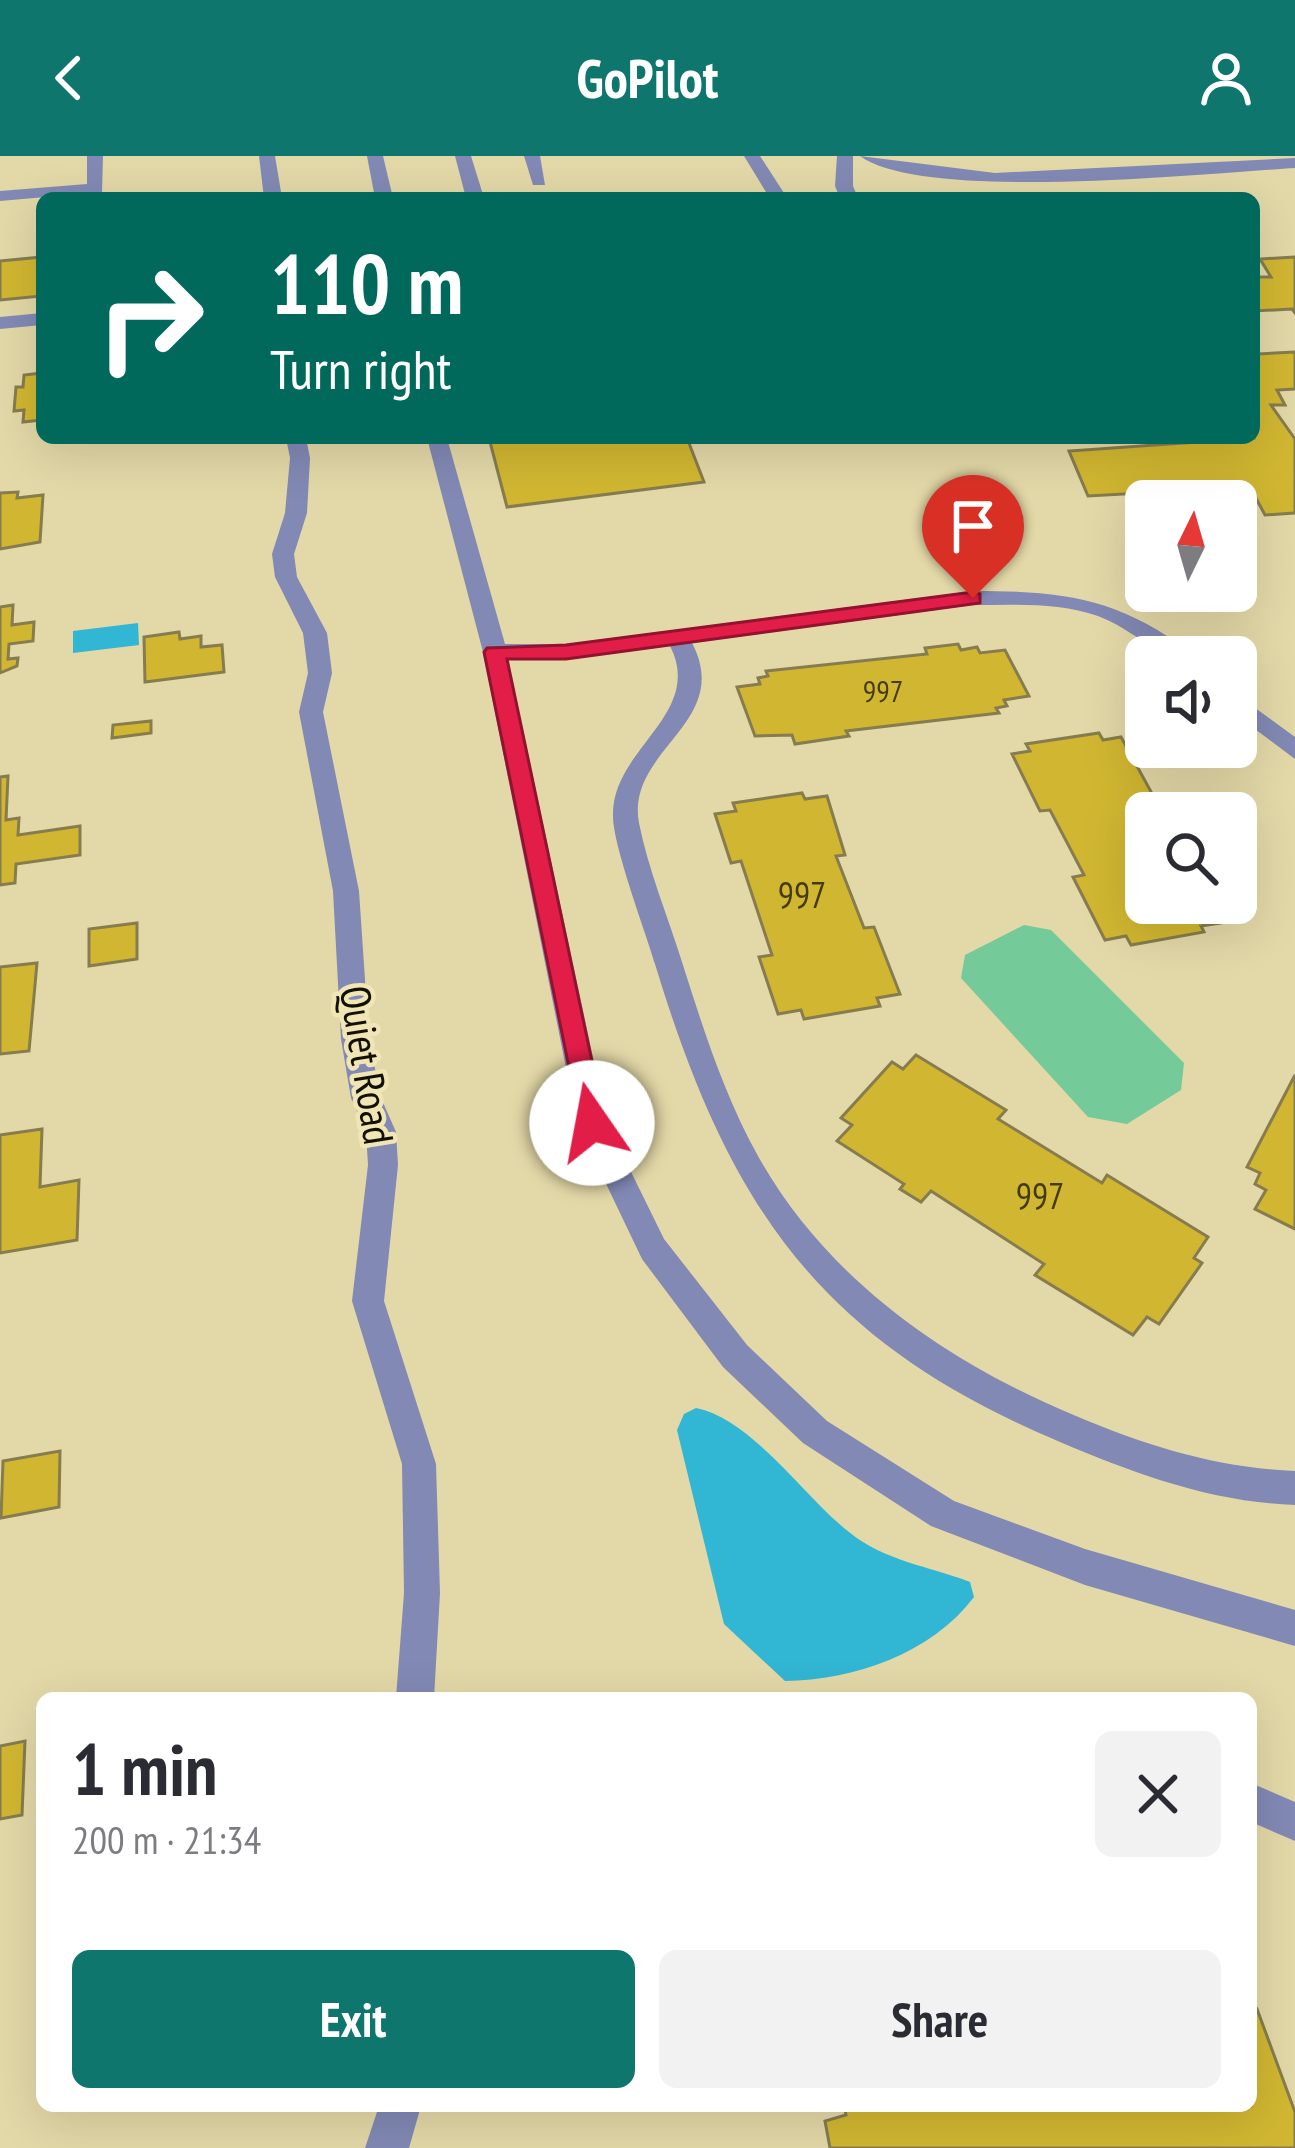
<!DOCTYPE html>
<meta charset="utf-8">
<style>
:root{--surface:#fff;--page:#f2f2f3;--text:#2b2b33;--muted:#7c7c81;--accent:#0f766e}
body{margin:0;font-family:"PT Sans Narrow",sans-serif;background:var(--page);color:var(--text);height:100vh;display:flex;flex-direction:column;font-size:45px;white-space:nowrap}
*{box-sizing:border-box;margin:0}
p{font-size:39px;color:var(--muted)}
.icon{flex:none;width:66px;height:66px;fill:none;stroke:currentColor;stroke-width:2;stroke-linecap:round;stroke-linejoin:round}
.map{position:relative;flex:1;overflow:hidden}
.side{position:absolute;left:36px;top:1536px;width:1221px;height:420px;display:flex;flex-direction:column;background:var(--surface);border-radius:18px;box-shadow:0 12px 48px #0002}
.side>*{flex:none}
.top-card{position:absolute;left:36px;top:36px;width:1224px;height:252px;border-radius:18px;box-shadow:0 12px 48px #0002;background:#00695c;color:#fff;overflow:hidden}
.needle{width:78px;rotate:5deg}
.controls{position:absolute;left:1125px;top:324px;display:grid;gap:24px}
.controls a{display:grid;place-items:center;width:132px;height:132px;border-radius:18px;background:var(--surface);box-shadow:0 12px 48px #0002;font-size:60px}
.pin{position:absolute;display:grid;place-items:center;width:102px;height:102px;color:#fff;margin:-123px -51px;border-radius:50% 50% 50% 0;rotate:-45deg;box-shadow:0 0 12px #0007}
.pin .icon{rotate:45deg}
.me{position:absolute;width:132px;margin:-66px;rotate:348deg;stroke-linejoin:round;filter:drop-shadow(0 0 9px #0008)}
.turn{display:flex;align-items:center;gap:42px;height:252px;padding:0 36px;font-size:54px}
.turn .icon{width:156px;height:156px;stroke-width:2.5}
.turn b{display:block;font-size:84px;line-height:102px}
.round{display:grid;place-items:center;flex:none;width:126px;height:126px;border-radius:18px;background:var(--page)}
.headline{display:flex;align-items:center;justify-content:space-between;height:204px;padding:0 36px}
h1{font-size:72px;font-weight:700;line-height:90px}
.action{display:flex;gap:24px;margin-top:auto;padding:24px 36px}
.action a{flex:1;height:138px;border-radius:18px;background:var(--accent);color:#fff;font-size:48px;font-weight:700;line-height:138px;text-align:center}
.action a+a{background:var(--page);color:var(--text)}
header{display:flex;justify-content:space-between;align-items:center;height:156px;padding:0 36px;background:var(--accent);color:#fff;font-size:54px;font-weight:700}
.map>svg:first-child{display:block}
</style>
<header><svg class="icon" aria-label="back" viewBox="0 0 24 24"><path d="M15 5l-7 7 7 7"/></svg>GoPilot<svg class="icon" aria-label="person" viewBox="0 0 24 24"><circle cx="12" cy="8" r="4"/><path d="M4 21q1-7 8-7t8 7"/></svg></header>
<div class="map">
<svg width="1295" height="1992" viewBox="0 0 1295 1992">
<rect width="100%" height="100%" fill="#e3d8a7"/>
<!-- green -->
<path fill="#74ca98" d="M1024 769 1051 774 1184 907 1181 934 1127 968 1088 961 961 822 965 799Z"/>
<!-- water -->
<g fill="#31b6d4">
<path d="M138 467 139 489 73 497V475Z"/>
<path d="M696 1252C752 1263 804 1341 849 1376 884 1405 929 1410 970 1426L974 1441C931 1498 854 1524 785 1525L724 1468 677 1274 684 1258Z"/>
</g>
<!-- building -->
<g fill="#d1b731" stroke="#867c4f" stroke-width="3">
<path d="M42 101V140L0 144V105Z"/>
<path d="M1295 101V157L1292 153 1254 155V121H1271L1260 103Z"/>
<path d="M1254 191 1258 198 1295 196V233L1277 234 1285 249H1271L1295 283V357L1265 359 1250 331 1088 340 1069 295 1254 282Z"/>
<path d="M42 217V264L23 266 24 254 14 255 16 231H23L24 219Z"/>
<path d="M489 282H687L704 326 507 351Z"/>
<path d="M18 336 17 342 43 339 40 386 0 393V337Z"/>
<path d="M13 449 12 469 34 466 33 485 9 488 8 503 18 502 17 510 0 517V451Z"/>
<path d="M179 476 180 483 201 480V491L222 489 224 516 145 526 144 481Z"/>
<path d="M958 488 961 494 977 491 980 497 1005 494 1029 540 1004 544 1007 550 996 552 999 557 846 575 849 580 795 588 792 579 755 580 737 531 760 528 758 522 768 520 766 515 927 498 925 492Z"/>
<path d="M151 565V577L112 582 113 569Z"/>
<path d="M1099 577 1103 584 1121 581 1155 643 1143 645 1150 657H1146V747H1209L1220 767 1201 770 1204 776 1131 789 1126 780 1105 784 1073 721 1084 719 1050 654 1040 655 1012 598 1030 595 1026 588Z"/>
<path d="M8 620 6 664 19 662 18 679 80 670V699L16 708 15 727 0 729V621Z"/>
<path d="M802 637 805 643 827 640 845 699 836 700 864 772 874 771 900 838 877 842 880 850 804 863 801 854 778 858 759 801 772 799 741 705 731 707 715 658 736 655 733 647Z"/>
<path d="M137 767V803L89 810V773Z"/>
<path d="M37 807 29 895 0 898V811Z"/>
<path d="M916 899 1006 954 998 963 1102 1027 1107 1019 1208 1081 1194 1102 1202 1107 1159 1168 1147 1161 1133 1179 1035 1119 1044 1108 931 1035 921 1046 900 1033 904 1028 837 985 852 969 841 962 892 906 903 913Z"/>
<path d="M1295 919V1073L1255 1053 1266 1034 1255 1028 1260 1017 1247 1011Z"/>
<path d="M42 973 40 1031 79 1024 77 1084 0 1097V979Z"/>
<path d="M60 1295 59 1351 1 1362 3 1305Z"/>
<path d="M25 1585 22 1659 0 1663V1590Z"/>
<path d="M1257 1853 1295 1956V1992H830L825 1965 846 1959 844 1950H1251V1855Z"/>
</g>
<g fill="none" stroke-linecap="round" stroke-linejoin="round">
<!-- minor -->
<g fill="#8289b4" fill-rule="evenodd">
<path d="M87 0H103L102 36 0 45V35L87 28Z"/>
<path d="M259 0H275L282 42H264Z"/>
<path d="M367 0H383L393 42H375Z"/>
<path d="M455 0H471L484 42H466Z"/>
<path d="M524 0H540L545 29H533Z"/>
<path d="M744 0H760L784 37 781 41H769Z"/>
<path d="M837 0H853V30L858 42H840L835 30Z"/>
<path d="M860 0 995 17 1295 2V12C1206 17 924 47 860 0Z"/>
<path d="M42 157V169L0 173V161Z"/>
<path d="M286 282H306L310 302 307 357 294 398 297 421 327 477 332 517 323 556 359 735 369 883 381 942 396 976 398 1009 384 1145 436 1308 440 1437 434 1542H396L404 1437 402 1308 352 1145 368 1009 366 976 351 942 341 883 333 735 299 556 308 517 303 477 275 421 272 398 285 357 290 302Z"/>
<path d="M427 282H447L505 488H566L973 435C1062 435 1117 441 1190 496L1194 501C1152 501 1137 475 1098 460 1059 446 1014 449 973 449L692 487C734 567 625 594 639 667 648 713 668 761 682 806 703 872 724 939 758 1000 827 1124 948 1207 1076 1260 1147 1290 1218 1312 1295 1315V1349C1211 1346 1136 1318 1060 1286 820 1185 729 1052 655 808 645 774 613 690 613 660 611 593 705 558 670 490L566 504H508L607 967 664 1083 747 1189 827 1265 954 1345 1085 1393 1295 1454V1490L1085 1429 931 1370 803 1287 723 1211 642 1103 577 967 483 496Z"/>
<path d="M1236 538 1295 581V603L1236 559Z"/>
<path d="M1251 1627 1295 1646V1685L1251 1666Z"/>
<path d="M379 1950H421L409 1992H365Z"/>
</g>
</g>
<!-- route -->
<path fill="#e11d48" stroke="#92132f" stroke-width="3" d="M973 436 980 438V447L566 503H507L605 967 592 978 582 975 484 496 487 492 566 489Z"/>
<g text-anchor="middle" stroke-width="9" stroke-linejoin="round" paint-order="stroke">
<!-- far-number labels -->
<g font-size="30" fill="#433a0d">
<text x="883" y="546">997</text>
</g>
<!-- number labels -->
<g font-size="36" fill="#433a0d">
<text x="802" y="752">997</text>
<text x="1040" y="1053">997</text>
</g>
<!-- street labels -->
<g font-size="42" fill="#141001" stroke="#f0e5b4">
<text transform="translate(367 909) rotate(81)" y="15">Quiet Road</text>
</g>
</g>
</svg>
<div class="controls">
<a><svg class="needle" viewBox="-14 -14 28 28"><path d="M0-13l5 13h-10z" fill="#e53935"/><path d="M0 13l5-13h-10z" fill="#7c7c81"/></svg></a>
<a><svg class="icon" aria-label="sound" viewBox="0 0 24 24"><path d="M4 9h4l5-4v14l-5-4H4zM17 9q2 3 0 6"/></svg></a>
<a><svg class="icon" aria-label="search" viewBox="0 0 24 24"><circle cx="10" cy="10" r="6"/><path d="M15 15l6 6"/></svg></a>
</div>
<div class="pin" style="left:973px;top:442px;background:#d93025"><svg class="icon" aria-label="arrive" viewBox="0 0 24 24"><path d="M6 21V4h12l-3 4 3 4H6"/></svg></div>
<svg class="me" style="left:592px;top:967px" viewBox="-20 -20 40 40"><circle r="19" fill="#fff"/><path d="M0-13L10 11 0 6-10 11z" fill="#e11d48"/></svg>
<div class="top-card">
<div class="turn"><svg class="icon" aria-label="right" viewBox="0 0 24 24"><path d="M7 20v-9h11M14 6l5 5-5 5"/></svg><div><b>110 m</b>Turn right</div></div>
</div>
<section class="side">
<div class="headline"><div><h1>1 min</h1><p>200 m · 21:34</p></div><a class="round"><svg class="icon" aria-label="close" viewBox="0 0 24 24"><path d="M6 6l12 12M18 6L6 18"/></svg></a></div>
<div class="action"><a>Exit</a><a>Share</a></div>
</section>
</div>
